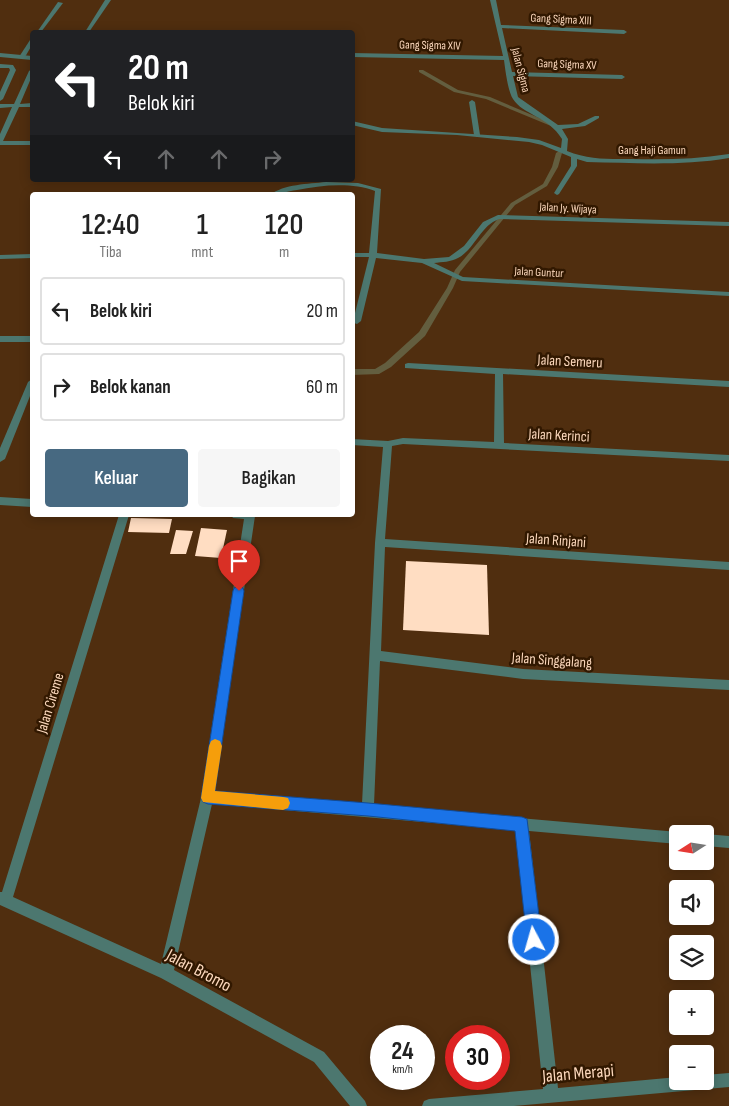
<!DOCTYPE html>
<html lang="id">
<meta charset="utf-8">
<style>
:root{--surface:#fff;--page:#f6f6f6;--text:#222;--muted:#767676;--line:#e0e0e0;--accent:#476981}
body{margin:0;font-family:"Sofia Sans Condensed",sans-serif;background:var(--page);color:var(--text);height:100vh;display:flex;flex-direction:column;font-size:19px;white-space:nowrap}
*{box-sizing:border-box;margin:0}
p{font-size:16px;color:var(--muted)}
.icon{flex:none;width:28px;height:28px;fill:none;stroke:currentColor;stroke-width:2;stroke-linecap:round;stroke-linejoin:round}
.map{position:relative;flex:1;overflow:hidden}
.sheet{position:absolute;left:30px;top:192px;width:325px;height:325px;display:flex;flex-direction:column;background:var(--surface);border-radius:5px;box-shadow:0 2px 12px #0003}
.sheet>*{flex:none}
.banner{position:absolute;left:30px;top:30px;width:325px;height:152px;border-radius:5px;box-shadow:0 2px 12px #0003;background:#202124;color:#fff;overflow:hidden}
.needle{width:32px;rotate:258deg}
.buttons{position:absolute;left:669px;top:825px;display:grid;gap:10px}
.buttons a{display:grid;place-items:center;width:45px;height:45px;border-radius:5px;background:var(--surface);box-shadow:0 2px 12px #0003;font-size:25px}
.speed{position:absolute;left:370px;top:1025px;display:flex;gap:10px;font-size:25px;font-weight:700;text-align:center}
.speed>*{display:grid;place-content:center;width:65px;height:65px;border-radius:50%;background:var(--surface);box-shadow:0 2px 12px #0003;line-height:1}
.speed small{font-size:12px;font-weight:400}
.speed .limit{border:8px solid #d22;background:#fff;color:#111}
.pin{position:absolute;display:grid;place-items:center;width:42px;height:42px;color:#fff;margin:-51px -21px;border-radius:50% 50% 50% 0;rotate:-45deg;box-shadow:0 0 5px #0007}
.pin .icon{rotate:45deg}
.me{position:absolute;width:55px;margin:-28px;rotate:354deg;stroke-linejoin:round;filter:drop-shadow(0 0 4px #0008)}
.turn{display:flex;align-items:center;gap:18px;height:105px;padding:0 15px;font-size:22px}
.turn .icon{width:65px;height:65px;stroke-width:2.5}
.turn b{display:block;font-size:35px;line-height:42px}
.lanes{display:flex;align-items:center;height:48px;padding:0 15px;background:#0003;justify-content:center;gap:25px;direction:ltr}
.lanes .off{opacity:.35}
.eta{display:flex;justify-content:space-evenly;align-items:center;height:85px;text-align:center}
.eta b{font-size:30px;font-weight:600;line-height:35px}
.action{display:flex;gap:10px;margin-top:auto;padding:10px 15px}
.action a{flex:1;height:58px;border-radius:5px;background:var(--accent);color:#fff;font-size:20px;font-weight:600;line-height:58px;text-align:center}
.action a+a{background:var(--page);color:var(--text)}
ul{padding:0;list-style:none}
li{display:flex;align-items:center;gap:15px;height:68px;margin:0 10px 8px;padding:0 5px;border:2px solid var(--line);border-radius:5px}
li div{flex:1}
li b{display:block;font-size:19px}
li em{font-style:normal}
.map>svg:first-child{display:block}
</style>
<div class="map">
<svg width="729" height="1106" viewBox="0 0 729 1106">
<rect width="100%" height="100%" fill="#502e0f"/>
<g fill="none" stroke-linecap="round" stroke-linejoin="round">
<!-- stream -->
<g fill="#635e3f" fill-rule="evenodd">
<path d="M419 70H423L458 90 490 97 556 125 551 126 486 99 454 92 419 72Z"/>
<path d="M559 151 562 153 558 167 547 186 515 205 460 272 453 288 425 336 391 367 379 374 352 375V369H375L385 363 419 332 447 288 455 270 511 203 543 184 552 167 556 153Z"/>
</g>
</g>
<!-- building -->
<g fill="#ffddc2">
<path d="M131 518 172 519 169 533 128 532Z"/>
<path d="M201 528 227 530 221 558 195 556Z"/>
<path d="M176 530 193 531 186 554H170Z"/>
<path d="M406 561 487 565 489 635 403 630Z"/>
</g>
<g fill="none" stroke-linecap="round" stroke-linejoin="round">
<!-- lane -->
<g fill="#4c776f" fill-rule="evenodd">
<path d="M58 2 63 3 41 32H37Z"/>
<path d="M32 39V45L25 57 20 58 19 57 30 40Z"/>
<path d="M472 100 475 102 480 135 477 137 474 135 469 102Z"/>
</g>
<!-- street -->
<g fill="#4c776f" fill-rule="evenodd">
<path d="M105 0H111L89 32H85Z"/>
<path d="M490 0H496L501 25 624 30 627 32 624 34 502 28 512 72 622 75 625 77 622 79 513 76 518 97 558 125 578 124 595 116H599V118L585 126 562 129 568 139 567 151C589 160 609 159 632 159 665 160 696 159 729 154V158C682 166 635 163 587 162L577 159V166L559 194 557 195 554 193 571 166V157L542 145 529 142 457 135 382 132 352 125V121L382 128 517 137 539 140 561 148 562 139C548 116 523 115 513 99 508 92 505 68 504 60L352 57V53L503 56Z"/>
<path d="M0 53 32 56V60L0 57Z"/>
<path d="M0 64 13 65 16 70 3 99 0 101V92L10 70 9 68H0Z"/>
<path d="M32 69V76L20 104 32 103V107H19L3 141H32V145H0V134L12 107 0 108V104H14L29 71Z"/>
<path d="M326 182 358 183 381 189 377 253 424 259 449 257 464 246 483 222 498 215 729 222V226L499 219C480 226 475 249 458 258 451 262 442 262 434 263L463 277 729 292V296L462 281 422 263 376 258 361 321 357 324 354 323 353 321 369 257H352V253H369L375 191C352 182 321 185 297 190 287 191 279 195 270 195 284 184 308 184 326 182Z"/>
<path d="M32 254V258L0 259V255Z"/>
<rect x="0" y="336" width="32" height="6"/>
<path d="M408 363 729 381V387L503 374 504 443 729 455V461L403 444 392 446 385 539 729 562V570L385 547 381 651 523 669 729 680V690L523 679 380 661 374 805 678 832 682 834H678V844L529 831 558 1088 678 1077V1081H705V1075L729 1073V1087L514 1106H422L424 1101 429 1099 543 1089 516 830 212 804 174 970 324 1052 365 1101 367 1106H350L314 1062 161 978 0 905V892H2L119 515H129L13 897 161 964 201 798 244 519 233 518 231 515 255 516 214 793 362 804 375 543 383 447 352 445V439L388 441 403 438 494 442 495 374 405 368V364Z"/>
<path d="M32 379V391L5 459 0 462V448L28 382Z"/>
<path d="M0 497 32 499V507L0 505Z"/>
<path d="M705 834 729 836V848L705 846Z"/>
</g>
</g>
<!-- route -->
<path fill="#1a73e8" stroke="#114b97" d="M239 586 243 588 244 591 215 791 368 803 522 817 527 819 542 940 540 945 534 948 529 945 527 940 515 831 368 816 208 804 203 802 201 798 233 591 234 588Z"/>
<!-- slow -->
<path fill="#f59e0b" d="M215 739 220 741 222 746 215 791 283 797 288 798 290 803 288 808 283 810 203 802 201 798 209 746 211 741Z"/>
<g text-anchor="middle" stroke-width="5" stroke-linejoin="round" paint-order="stroke">
<!-- far-street labels -->
<g font-size="12" fill="#fcd8bc" stroke="#311800">
<text transform="translate(561 19) rotate(3)" y="4">Gang Sigma XIII</text>
<text transform="translate(430 45) rotate(1)" y="4">Gang Sigma XIV</text>
<text transform="translate(567 64) rotate(2)" y="4">Gang Sigma XV</text>
<text transform="translate(521 70) rotate(76)" y="4">Jalan Sigma</text>
<text x="652" y="154">Gang Haji Gamun</text>
<text transform="translate(568 208) rotate(3)" y="4">Jalan Jy. Wijaya</text>
<text transform="translate(539 272) rotate(3)" y="4">Jalan Guntur</text>
</g>
<!-- street labels -->
<g font-size="15" fill="#fcd8bc" stroke="#311800">
<text transform="translate(570 361) rotate(3)" y="5">Jalan Semeru</text>
<text transform="translate(559 435) rotate(3)" y="5">Jalan Kerinci</text>
<text transform="translate(556 540) rotate(4)" y="5">Jalan Rinjani</text>
<text transform="translate(552 660) rotate(4)" y="5">Jalan Singgalang</text>
<text transform="translate(50 703) rotate(-73)" y="5">Jalan Cireme</text>
</g>
<!-- near-street labels -->
<g font-size="18" fill="#fcd8bc" stroke="#311800">
<text transform="translate(199 970) rotate(28)" y="6">Jalan Bromo</text>
<text transform="translate(578 1073) rotate(-5)" y="6">Jalan Merapi</text>
</g>
</g>
</svg>
<div class="buttons">
<a><svg class="needle" viewBox="-14 -14 28 28"><path d="M0-13l5 13h-10z" fill="#e53935"/><path d="M0 13l5-13h-10z" fill="#767676"/></svg></a>
<a><svg class="icon" aria-label="sound" viewBox="0 0 24 24"><path d="M4 9h4l5-4v14l-5-4H4zM17 9q2 3 0 6"/></svg></a>
<a><svg class="icon" aria-label="layers" viewBox="0 0 24 24"><path d="M12 4l9 5-9 5-9-5zM3 14l9 5 9-5"/></svg></a>
<a>+</a>
<a>−</a>
</div>
<div class="speed"><div>24<small>km/h</small></div><div class="limit">30</div></div>
<div class="pin" style="left:239px;top:591px;background:#d93025"><svg class="icon" aria-label="arrive" viewBox="0 0 24 24"><path d="M6 21V4h12l-3 4 3 4H6"/></svg></div>
<svg class="me" style="left:534px;top:940px" viewBox="-20 -20 40 40"><circle r="17" fill="#1a73e8" stroke="#fff" stroke-width="3"/><path d="M0-11L8 9 0 5-8 9z" fill="#fff"/></svg>
<div class="banner">
<div class="turn"><svg class="icon" aria-label="left" viewBox="0 0 24 24"><path d="M17 20v-9H6M10 6l-5 5 5 5"/></svg><div><b>20 m</b>Belok kiri</div></div>
<div class="lanes"><svg class="icon" aria-label="left" viewBox="0 0 24 24"><path d="M17 20v-9H6M10 6l-5 5 5 5"/></svg><svg class="icon off" aria-label="ahead" viewBox="0 0 24 24"><path d="M12 20V5M6 11l6-6 6 6"/></svg><svg class="icon off" aria-label="ahead" viewBox="0 0 24 24"><path d="M12 20V5M6 11l6-6 6 6"/></svg><svg class="icon off" aria-label="right" viewBox="0 0 24 24"><path d="M7 20v-9h11M14 6l5 5-5 5"/></svg></div>
</div>
<section class="sheet">
<div class="eta">
<div><b>12:40</b><p>Tiba</p></div>
<div><b>1</b><p>mnt</p></div>
<div><b>120</b><p>m</p></div>
</div>
<ul>
<li><svg class="icon" aria-label="left" viewBox="0 0 24 24"><path d="M17 20v-9H6M10 6l-5 5 5 5"/></svg><div><b>Belok kiri</b></div><em>20 m</em></li>
<li><svg class="icon" aria-label="right" viewBox="0 0 24 24"><path d="M7 20v-9h11M14 6l5 5-5 5"/></svg><div><b>Belok kanan</b></div><em>60 m</em></li>
</ul>
<div class="action"><a>Keluar</a><a>Bagikan</a></div>
</section>
</div>
